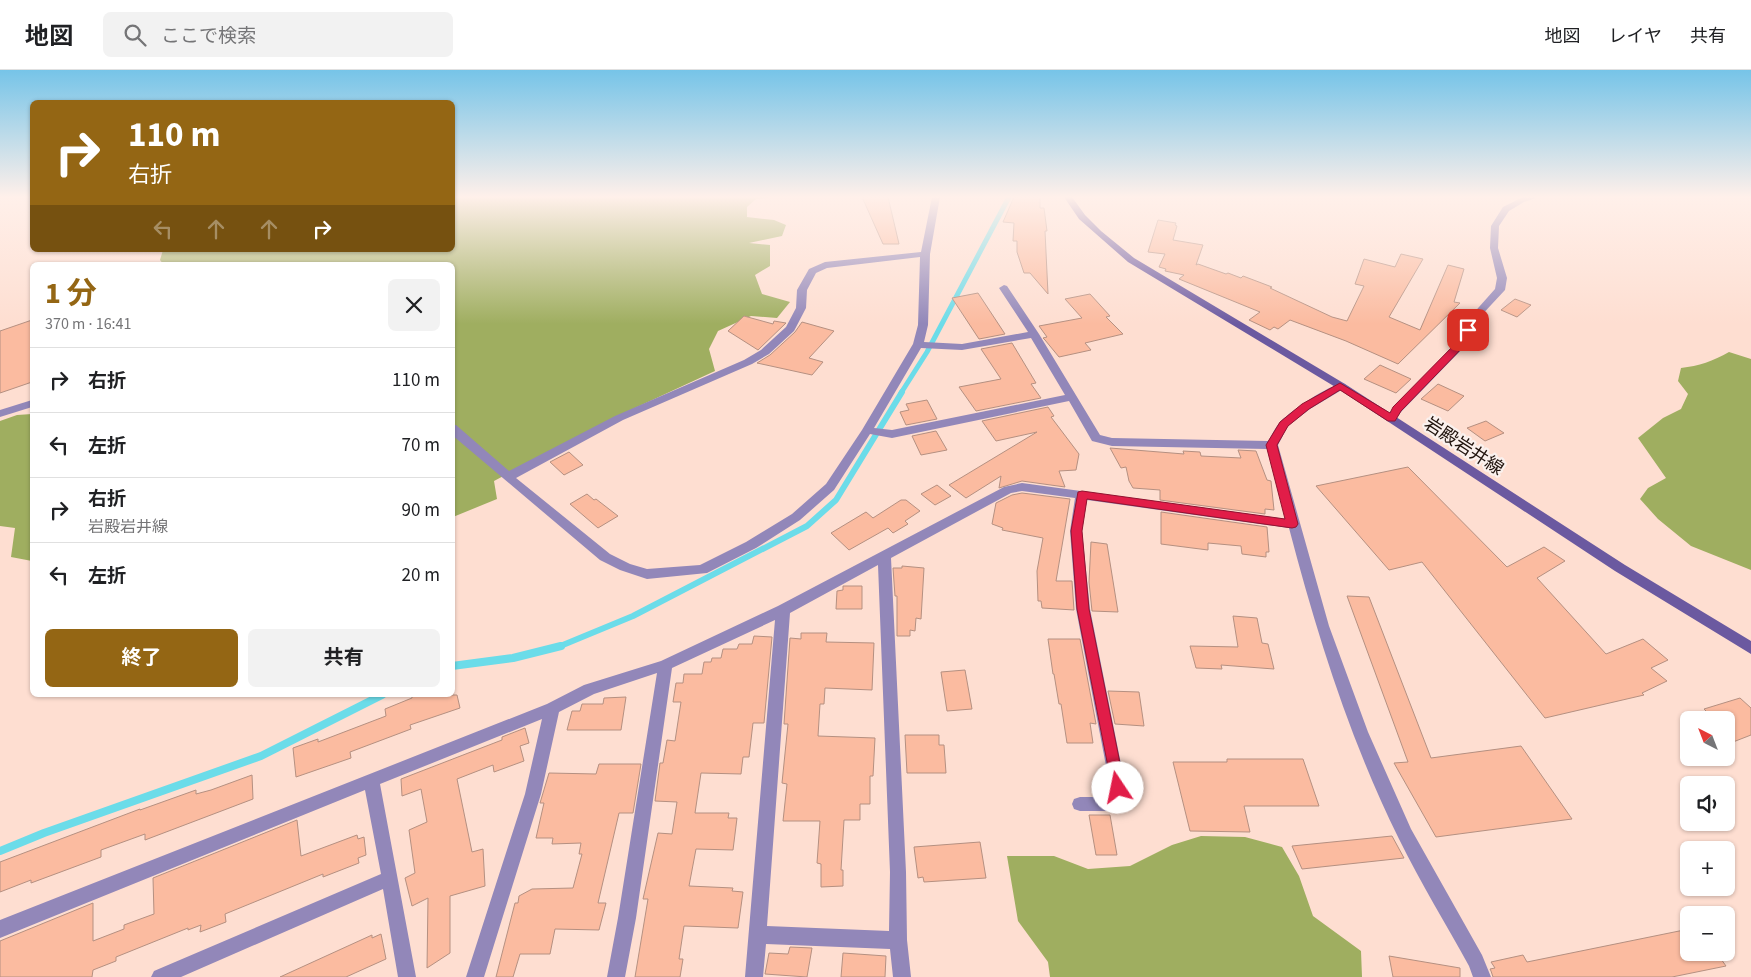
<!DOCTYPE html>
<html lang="ja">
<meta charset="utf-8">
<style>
:root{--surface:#fff;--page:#f2f2f2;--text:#202124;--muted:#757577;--line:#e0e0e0;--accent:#946614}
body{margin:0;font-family:"Source Sans 3","Noto Sans JP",sans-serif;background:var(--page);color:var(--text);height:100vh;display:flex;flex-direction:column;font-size:19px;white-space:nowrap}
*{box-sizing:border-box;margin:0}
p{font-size:16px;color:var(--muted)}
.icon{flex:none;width:28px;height:28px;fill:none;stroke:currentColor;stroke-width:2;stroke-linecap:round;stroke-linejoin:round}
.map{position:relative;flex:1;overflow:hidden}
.details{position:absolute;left:30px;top:192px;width:425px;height:435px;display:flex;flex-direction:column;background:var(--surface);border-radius:8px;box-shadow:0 1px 4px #0004}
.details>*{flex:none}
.guide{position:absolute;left:30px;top:30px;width:425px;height:152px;border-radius:8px;box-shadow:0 1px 4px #0004;background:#946614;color:#fff;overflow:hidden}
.needle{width:32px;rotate:318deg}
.fabs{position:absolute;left:1680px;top:641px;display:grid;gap:10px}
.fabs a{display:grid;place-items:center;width:55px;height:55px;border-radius:8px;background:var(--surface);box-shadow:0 1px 4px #0004;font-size:25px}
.pin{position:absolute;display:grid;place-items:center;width:42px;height:42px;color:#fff;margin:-21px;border-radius:10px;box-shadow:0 2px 8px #0006}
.me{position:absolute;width:55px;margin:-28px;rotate:349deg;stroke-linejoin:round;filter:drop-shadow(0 0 4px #0008)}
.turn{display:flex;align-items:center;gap:18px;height:105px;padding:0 15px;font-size:22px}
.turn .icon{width:65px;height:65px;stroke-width:2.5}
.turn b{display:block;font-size:35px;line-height:42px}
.lanes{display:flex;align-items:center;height:48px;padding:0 15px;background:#0003;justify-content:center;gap:25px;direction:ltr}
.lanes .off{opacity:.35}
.round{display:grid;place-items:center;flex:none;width:52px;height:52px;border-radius:8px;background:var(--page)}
.headline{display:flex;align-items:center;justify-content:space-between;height:85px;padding:0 15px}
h1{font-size:30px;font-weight:700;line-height:38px;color:var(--accent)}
.cta{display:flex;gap:10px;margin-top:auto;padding:10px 15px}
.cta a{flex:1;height:58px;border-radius:8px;background:var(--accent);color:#fff;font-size:20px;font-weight:700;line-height:58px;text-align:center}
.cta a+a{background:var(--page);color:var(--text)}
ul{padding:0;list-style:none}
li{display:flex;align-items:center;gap:15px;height:65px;padding:0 15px;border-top:1px solid var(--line)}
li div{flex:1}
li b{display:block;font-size:19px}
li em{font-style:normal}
header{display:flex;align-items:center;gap:30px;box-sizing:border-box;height:70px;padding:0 25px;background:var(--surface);border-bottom:1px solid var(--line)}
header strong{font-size:24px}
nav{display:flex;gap:28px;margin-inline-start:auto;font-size:18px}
.search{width:350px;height:45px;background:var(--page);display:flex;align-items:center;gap:12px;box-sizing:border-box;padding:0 18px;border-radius:8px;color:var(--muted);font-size:19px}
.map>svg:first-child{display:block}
</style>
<header>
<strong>地図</strong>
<div class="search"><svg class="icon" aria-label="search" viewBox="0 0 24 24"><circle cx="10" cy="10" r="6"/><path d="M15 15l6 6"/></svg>ここで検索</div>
<nav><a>地図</a><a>レイヤ</a><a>共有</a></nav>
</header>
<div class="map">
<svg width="1751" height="907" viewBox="0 0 1751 907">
<rect width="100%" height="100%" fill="#feded1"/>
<!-- forest -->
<g fill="#9fae60">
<path d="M453 127H778L756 129 747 137V147L774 150 786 155 782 166 749 173 770 175V196L755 205 762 224 790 232 777 248 751 246 718 261 709 279 715 301 609 350 494 411 497 429 453 447 452 195H164L160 190 163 180H452Z"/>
<path d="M1729 282 1751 289V500L1691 476 1658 449 1640 429 1648 418 1666 408 1638 368 1663 348 1681 339 1688 324 1678 311 1681 298C1699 296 1713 291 1729 282Z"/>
<path d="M32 344V491L11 487 15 458 0 456V351L17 345Z"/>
<path d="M1201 766 1245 767 1282 777 1299 806 1313 846 1361 881 1362 907H1050L1048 892 1018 851 1007 786H1054L1088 799 1130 796 1172 775Z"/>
</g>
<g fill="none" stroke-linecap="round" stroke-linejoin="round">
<!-- stream-far2 -->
<path stroke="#6bdce9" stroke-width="5" d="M901 323 927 282 1009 127"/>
<!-- stream-far1 -->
<path stroke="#6bdce9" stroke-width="6" d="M558 577 633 546 807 456 836 430 902 322"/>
<!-- stream -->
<g stroke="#6bdce9" stroke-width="8">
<path d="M452 596 513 588 561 576"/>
<path d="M0 781 44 763 261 686 382 625"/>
</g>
</g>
<!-- building -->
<g fill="#fbbba0" stroke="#b59081">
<path d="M862 127H888L899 174H883Z"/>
<path d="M1014 127H1040V138H1044L1047 161H1045L1048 224 1030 203H1024L1017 182V171H1013L1014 153 1003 152Z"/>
<path d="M1158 150 1176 153 1175 155 1177 156 1173 170 1203 175 1196 195 1198 194 1226 204 1228 203 1241 208 1243 206 1272 217 1270 218 1332 247 1347 251 1364 216 1355 214 1364 189 1395 197 1401 184 1423 189 1389 247 1420 260 1448 195 1464 199 1454 232 1460 233 1398 294 1346 271 1290 250 1278 259 1274 257 1270 260 1249 250 1260 242 1179 209 1184 205 1165 201 1166 199 1159 197 1165 184 1148 182Z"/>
<path d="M978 223 1005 264 979 269 952 228Z"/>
<path d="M1090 224 1110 246 1106 247 1123 264 1085 273 1091 280 1059 287 1045 270 1043 268 1047 267 1039 256 1082 248 1065 229Z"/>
<path d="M1515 229 1531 235 1517 247 1501 240Z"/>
<path d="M744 246 773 254 774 251 786 253 758 280 728 261Z"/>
<path d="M32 250V312L0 323V261Z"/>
<path d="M802 252 834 261 809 288 823 292 812 305 757 293 770 285 795 262Z"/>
<path d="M1012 273 1036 313 1031 314 1041 328 976 341 959 317 1001 309 981 279Z"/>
<path d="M1380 295 1411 309 1396 323 1364 309Z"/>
<path d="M1438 314 1464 326 1448 341 1421 329Z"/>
<path d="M927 330 937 349 906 355 900 342 909 340 906 334Z"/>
<path d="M1048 337 1054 346 1051 347 1079 384 1076 400 1059 401 1065 417 1022 411 999 418 1001 406 966 428 949 415 1037 362 996 371 982 351Z"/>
<path d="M1486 351 1504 363 1485 371 1467 358Z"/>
<path d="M936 361 947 380 921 385 912 366Z"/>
<path d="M1110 378 1184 384 1183 381 1200 382 1201 386 1241 388 1238 380 1256 381 1267 410 1271 411 1274 440 1265 439V444L1160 430V420L1133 418 1129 411 1126 397 1121 398Z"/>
<path d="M569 382 583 395 564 405 550 392Z"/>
<path d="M1408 397 1507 497 1544 477 1565 491 1537 508 1606 584 1643 569 1668 590 1651 598 1667 611 1642 623 1644 625 1545 648 1422 492 1389 500 1316 416Z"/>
<path d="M937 415 951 426 935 435 921 424Z"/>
<path d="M1022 423 1070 429 1056 511H1072L1074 540 1042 538 1041 531H1038L1037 501 1043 468 1002 460 1003 458 992 454 996 433 1012 425Z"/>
<path d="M587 424 594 430 596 429 618 446 598 458 570 434Z"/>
<path d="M901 430H906L920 441 905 451 908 454 893 463 888 458 849 480 831 463 866 442 873 448Z"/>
<path d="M1161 442 1267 457 1269 482H1266V487L1242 484 1241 476 1208 473V480L1161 474Z"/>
<path d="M1091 472 1107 474 1118 542 1092 541 1089 512Z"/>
<path d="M902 496 924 498 921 549 916 548 915 561 910 560V566H897V526H895L893 498H902Z"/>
<path d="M843 516H862V539H836L837 521 843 520Z"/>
<path d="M1347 526 1369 527 1431 688 1521 676 1572 749 1436 767 1394 693 1408 692Z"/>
<path d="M1233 546 1257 548 1262 573 1268 574 1274 599 1221 595 1222 599 1196 598 1190 576 1238 577Z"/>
<path d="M801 563H827L826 572 874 573 872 620 825 618 824 634H820L818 666 875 668 873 706H870V734H860V750H844L841 800H843V816L821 817V794L817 793 820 751H783L787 714 782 713 788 654H784L790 568 801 569Z"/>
<path d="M754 566 772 567 764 653H753L749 687H743L741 704 701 703 695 743H729L728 748H737L733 780 696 779 689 816 733 818 732 821 743 822 738 858 684 856 679 889H683L680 907H635L648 829H643L658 763 672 764 677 732 655 731 660 693H663L667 670 675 671 681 632H673L676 613H683L684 604H702L704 592H711L712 588H721L723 579H737L739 574H752Z"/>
<path d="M1048 569H1080L1096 654 1090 653 1093 673H1067L1061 634H1059L1054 604H1053Z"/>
<path d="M965 600 972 639 947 641 941 602Z"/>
<path d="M1108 621 1139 622 1144 656 1115 654Z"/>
<path d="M412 625H457L460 638 410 655 411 659 350 682 351 688 296 707 293 678 318 669V672L386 646 385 639 412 628Z"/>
<path d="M626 627 621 660H567L572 641H580L582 634H603L604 628Z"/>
<path d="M1740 628 1751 638V665L1733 672 1726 666V650H1689L1707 642 1704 639Z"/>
<path d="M525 658 529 673 520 676 524 691 494 702 493 695 457 709 472 782 483 779 485 816 450 826V883L427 898 428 828 412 836 405 808 415 803 409 760 427 752 421 719 402 726 401 709 502 670V667Z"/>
<path d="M905 665H939V675H944L946 703H907Z"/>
<path d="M1227 689H1303L1319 736H1244L1250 762 1190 761 1173 692H1227Z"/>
<path d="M599 694H641L633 743H619L598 833H606L599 860 555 859 550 884H520L513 907H496L515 833H518L519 826 532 819 573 818 582 784H579L581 773 552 774 553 768H536L544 733H540L549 703 596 704Z"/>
<path d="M252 705 253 729 145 770V764L101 780V787L31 813V810L0 822V792L140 739V740L196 720V724L211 720Z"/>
<path d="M1089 745H1110L1117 785H1096Z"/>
<path d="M297 750 301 786 357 765 358 769 364 767 366 785 358 788 359 793 323 807V804L225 844 226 852 200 862 201 855 188 860V858L116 887V891L93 900 92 907H0V871L93 833V871L124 859V855L154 844 153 808Z"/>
<path d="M1392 766 1404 788 1302 799 1292 776Z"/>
<path d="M980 772 986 808 924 812 923 807 918 808 914 777Z"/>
<path d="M1689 859V882H1716L1726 896 1672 907H1493L1491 901 1490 899 1495 898 1491 892 1523 885 1527 892Z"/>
<path d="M381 864 386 889 346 907H280L372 865V868Z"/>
<path d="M790 877 812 878 807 907 765 904 769 883 788 884Z"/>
<path d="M843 883 886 886 885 907H841Z"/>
<path d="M1389 886 1460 898V907H1393Z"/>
</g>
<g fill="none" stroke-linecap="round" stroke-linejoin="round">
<!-- street -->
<g fill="#9287b9" fill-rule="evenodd">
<path d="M932 127H940L930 184 928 255 924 272 962 274 1028 262 999 218 1004 215 1007 216 1039 264 1100 365 1112 368 1268 371C1272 365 1276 356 1281 351 1290 342 1333 311 1345 314L1346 316 1345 318 1310 339 1288 356 1278 375 1329 556 1368 662 1411 759 1482 885 1491 907H1473L1469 896C1446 854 1420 812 1399 769 1350 670 1317 565 1289 458L1087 430 1082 461 1090 539 1129 734 1127 739 1121 741H1080L1074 739 1072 734 1074 729 1080 727H1112L1076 539 1070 461 1075 428 1022 421 1011 423 891 488 906 802 907 870 911 907H893L890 879 766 874 763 907H745L775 550 672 598 636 848 625 907H607L618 848 657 603 594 624 559 642 541 724 484 907H466L525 724 542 649 380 714 416 907H398L383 819 181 907H151L154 901 381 804 365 720 0 868V850L547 634 584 615 661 591 778 536 1004 417 1022 413 1286 449 1267 379 1112 376 1092 371 1069 331 892 368 870 364 834 420 800 450 756 478 707 503 647 509 620 500 600 490 452 365V355H456L509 401 615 346 744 290 761 280 786 257 796 238 797 220 809 199 825 192 921 182ZM920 187 918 255 913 274 862 360 826 414 792 444 746 472 700 495 647 499 630 494 610 484 516 408 623 350 752 294 769 284 794 261 806 238 807 220 816 203 827 198ZM1031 268 1065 325 892 360 874 358 921 278 962 280ZM878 495 890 802 889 861 767 856 790 543Z"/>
<path d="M1523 127H1539L1524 132 1509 141 1499 156 1498 178 1507 208 1505 220 1478 249 1467 274 1401 342 1395 351H1387L1385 349 1393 338 1458 271 1471 246 1495 219 1497 208 1490 178 1491 156 1503 137Z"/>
<path d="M32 330V337L0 347V340Z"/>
</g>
<!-- secondary -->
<path fill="#6b59a0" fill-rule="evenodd" d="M1064 127H1072L1085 145 1101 161 1134 188 1345 314 1625 495 1751 571V584L1615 501 1337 318 1128 192 1079 149Z"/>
</g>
<!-- sky -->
<linearGradient id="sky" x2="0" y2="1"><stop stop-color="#76c4e8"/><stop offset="0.5" stop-color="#fff0ea"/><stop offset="1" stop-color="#fff0ea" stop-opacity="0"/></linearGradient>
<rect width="1751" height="254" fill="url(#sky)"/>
<!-- route -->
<path fill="#e11d48" stroke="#92132f" d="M1468 257 1473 260 1466 274 1401 341 1395 351H1388L1340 320 1309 339 1288 356 1277 375 1298 454 1296 457 1292 458 1087 429 1082 461 1089 539 1125 718 1123 722 1118 724 1113 722 1077 539 1071 461 1078 422 1082 421 1285 449 1266 375 1280 352 1302 334 1340 313 1390 343 1393 337 1458 271 1465 258Z"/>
<g text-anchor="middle" stroke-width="4.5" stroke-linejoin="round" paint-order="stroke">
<!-- street labels -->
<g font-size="18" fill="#1f120c" stroke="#faf1ee">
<text transform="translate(1464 376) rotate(33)" y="6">岩殿岩井線</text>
</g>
</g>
</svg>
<div class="fabs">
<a><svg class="needle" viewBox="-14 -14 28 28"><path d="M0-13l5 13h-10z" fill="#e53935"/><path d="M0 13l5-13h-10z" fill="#757577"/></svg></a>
<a><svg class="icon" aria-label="sound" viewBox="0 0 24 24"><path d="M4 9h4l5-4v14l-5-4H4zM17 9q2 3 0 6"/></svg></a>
<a>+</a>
<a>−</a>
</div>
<div class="pin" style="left:1468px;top:260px;background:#d93025"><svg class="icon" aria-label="arrive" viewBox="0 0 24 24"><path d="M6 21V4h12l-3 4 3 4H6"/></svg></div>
<svg class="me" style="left:1118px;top:718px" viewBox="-20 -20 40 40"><circle r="19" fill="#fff"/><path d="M0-13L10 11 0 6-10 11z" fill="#e11d48"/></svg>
<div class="guide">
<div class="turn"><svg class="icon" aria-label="right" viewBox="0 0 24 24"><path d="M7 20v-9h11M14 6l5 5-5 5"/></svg><div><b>110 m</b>右折</div></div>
<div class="lanes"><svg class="icon off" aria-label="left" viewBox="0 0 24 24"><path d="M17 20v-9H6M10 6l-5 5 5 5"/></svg><svg class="icon off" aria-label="ahead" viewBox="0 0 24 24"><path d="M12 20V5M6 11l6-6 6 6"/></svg><svg class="icon off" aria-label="ahead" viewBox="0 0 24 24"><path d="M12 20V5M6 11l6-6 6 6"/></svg><svg class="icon" aria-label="right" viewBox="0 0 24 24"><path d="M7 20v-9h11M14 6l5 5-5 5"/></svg></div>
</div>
<section class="details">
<div class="headline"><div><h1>1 分</h1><p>370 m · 16:41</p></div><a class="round"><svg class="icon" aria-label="close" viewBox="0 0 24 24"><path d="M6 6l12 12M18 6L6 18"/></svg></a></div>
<ul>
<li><svg class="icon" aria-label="right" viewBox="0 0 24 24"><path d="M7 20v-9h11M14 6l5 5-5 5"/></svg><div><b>右折</b></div><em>110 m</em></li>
<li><svg class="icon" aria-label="left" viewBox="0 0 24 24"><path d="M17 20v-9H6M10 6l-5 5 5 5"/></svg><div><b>左折</b></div><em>70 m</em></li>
<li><svg class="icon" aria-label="right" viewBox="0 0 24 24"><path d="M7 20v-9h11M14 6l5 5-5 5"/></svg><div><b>右折</b><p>岩殿岩井線</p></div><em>90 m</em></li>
<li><svg class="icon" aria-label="left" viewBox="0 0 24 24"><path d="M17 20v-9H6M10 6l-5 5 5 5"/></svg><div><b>左折</b></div><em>20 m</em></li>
</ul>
<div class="cta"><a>終了</a><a>共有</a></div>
</section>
</div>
